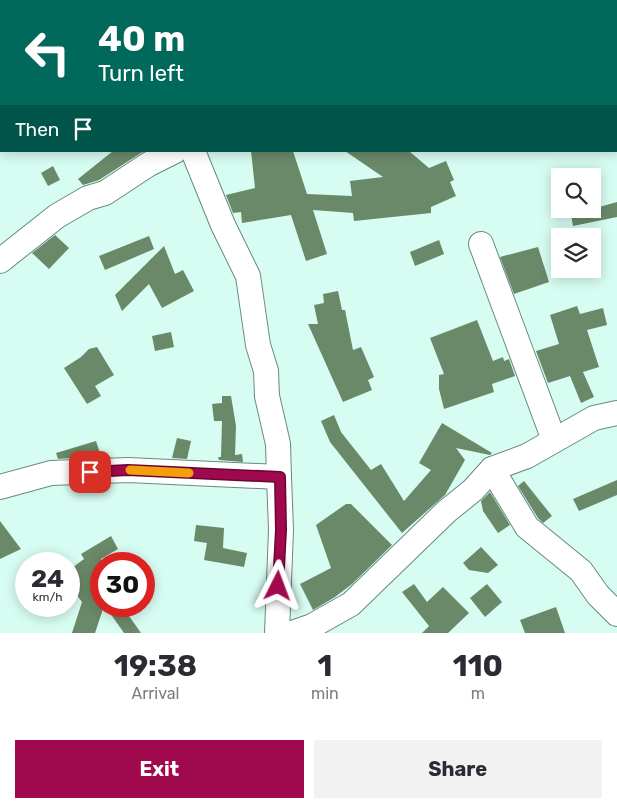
<!DOCTYPE html>
<style>
:root{--surface:#fff;--page:#f2f2f3;--text:#2b2b33;--muted:#7c7c81;--accent:#a0094d}
body{margin:0;font-family:Rubik,sans-serif;background:var(--page);color:var(--text);height:100vh;display:flex;flex-direction:column;font-size:19px;white-space:nowrap}
*{box-sizing:border-box;margin:0}
p{font-size:16px;color:var(--muted)}
.icon{flex:none;width:28px;height:28px;fill:none;stroke:currentColor;stroke-width:2;stroke-linecap:round;stroke-linejoin:round}
.map{position:relative;height:633px;overflow:hidden}
.side{display:flex;flex-direction:column;background:var(--surface);flex:1}
.side>*{flex:none}
.guide{position:absolute;left:0px;top:0px;width:618px;height:152px;box-shadow:0 2px 12px #0003;background:#00695c;color:#fff;overflow:hidden}
.buttons{position:absolute;left:551px;top:168px;display:grid;gap:10px}
.buttons a{display:grid;place-items:center;width:50px;height:50px;border-radius:0px;background:var(--surface);box-shadow:0 2px 12px #0003;font-size:25px}
.speed{position:absolute;left:15px;top:552px;display:flex;gap:10px;font-size:25px;font-weight:700;text-align:center}
.speed>*{display:grid;place-content:center;width:65px;height:65px;border-radius:50%;background:var(--surface);box-shadow:0 2px 12px #0003;line-height:1}
.speed small{font-size:12px;font-weight:400}
.speed .limit{border:8px solid #d22;background:#fff;color:#111}
.pin{position:absolute;display:grid;place-items:center;width:42px;height:42px;color:#fff;margin:-21px;border-radius:10px;box-shadow:0 2px 8px #0006}
.me{position:absolute;width:55px;margin:-28px;rotate:3deg;stroke-linejoin:round;filter:drop-shadow(0 0 4px #0008)}
.turn{display:flex;align-items:center;gap:18px;height:105px;padding:0 15px;font-size:22px}
.turn .icon{width:65px;height:65px;stroke-width:2.5}
.turn b{display:block;font-size:35px;line-height:42px}
.then{display:flex;align-items:center;height:48px;padding:0 15px;background:#0003;gap:10px;font-size:19px}
.eta{display:flex;justify-content:space-evenly;align-items:center;height:85px;text-align:center}
.eta b{font-size:30px;font-weight:700;line-height:35px}
.action{display:flex;gap:10px;margin-top:auto;padding:10px 15px}
.action a{flex:1;height:58px;border-radius:0px;background:var(--accent);color:#fff;font-size:20px;font-weight:700;line-height:58px;text-align:center}
.action a+a{background:var(--page);color:var(--text)}
.map>svg:first-child{display:block}
</style>
<div class="map">
<svg width="617" height="633" viewBox="0 0 617 633">
<rect width="100%" height="100%" fill="#d7fcf2"/>
<!-- building -->
<g fill="#6a8968">
<path d="M113 151H144L99 180 83 185 78 179Z"/>
<path d="M251 151H293L307 194 352 196 350 181 383 177 345 151H409L429 168 446 161 454 180 450 182 456 196 431 207V213L354 221 353 213 313 210 327 254 306 261 291 215 242 223 241 212 233 213 226 195 255 188Z"/>
<path d="M53 166 60 180 48 186 41 173Z"/>
<path d="M617 202V217L573 226 570 209H592Z"/>
<path d="M55 235 69 248 49 269 32 253Z"/>
<path d="M149 236 154 249 105 270 99 256Z"/>
<path d="M439 240 444 254 415 266 410 252Z"/>
<path d="M164 246 175 274 183 270 194 291 162 308 149 284 122 311 115 295Z"/>
<path d="M538 247 549 282 514 294 500 257Z"/>
<path d="M338 291 342 310H345L353 350 361 347 374 377 368 380 372 390 343 402 308 324H318L314 305 324 303 323 294Z"/>
<path d="M577 306 580 314 603 308 607 325 587 330 599 367 583 372 594 397 581 403 570 376 548 383 536 351 559 344 550 315Z"/>
<path d="M477 320 493 361 503 357 504 361 509 359 515 376 492 384 494 392 444 409 439 389V375L444 374 430 338Z"/>
<path d="M171 332 174 347 155 351 152 336Z"/>
<path d="M97 347 114 375 95 386 101 396 87 404 64 368 81 357 89 349Z"/>
<path d="M222 396H231L236 426 235 455 242 454 243 462 219 460 218 457H221L222 421H214L212 404 222 403Z"/>
<path d="M334 415 341 432 371 470 381 464 404 501 431 470 419 463 442 423 492 453 490 455 456 448 465 460 445 495 402 533 330 442 321 421Z"/>
<path d="M177 438 191 441 187 459 172 458Z"/>
<path d="M96 441 101 456 58 459 56 453Z"/>
<path d="M617 480V495L579 511 573 499Z"/>
<path d="M524 481 552 516 543 523 538 518 518 486Z"/>
<path d="M490 492 510 525 498 533 483 511 481 501Z"/>
<path d="M346 504H351L392 545 352 584 335 597 313 610 300 584 331 568 316 525Z"/>
<path d="M0 521 21 549 0 559Z"/>
<path d="M196 525 224 528 223 548 247 553 244 567 204 560 207 543 194 541Z"/>
<path d="M111 536 118 549 101 559V606H104L95 633H72L82 602 69 585V570L84 559 81 554Z"/>
<path d="M481 547 498 565 488 573 469 570 463 563Z"/>
<path d="M414 584 427 602 443 587 469 613 448 633H422L429 626 402 592Z"/>
<path d="M487 584 502 602 485 617 470 598Z"/>
<path d="M105 606H122L141 633H124Z"/>
<path d="M556 607 565 633H525L520 620Z"/>
</g>
<g fill="none" stroke-linecap="round" stroke-linejoin="round">
<!-- minor casing -->
<g stroke="#688a81" stroke-width="26">
<g id="minor">
<path d="M122 0 123 1"/>
<path d="M330 0 331 1"/>
<path d="M229 1 231 0"/>
<path d="M193 151 223 225 248 276 258 345 266 371 267 396 278 444 279 477 281 530 277 633"/>
<path d="M481 244 554 440"/>
<path d="M0 261 57 216 88 198 105 193 149 164 175 151"/>
<path d="M492 469 527 527 581 571 598 595 617 614"/>
<path d="M0 487 51 473 128 470 279 477"/>
<path d="M292 633 312 626 351 604 447 511 473 490 492 469 527 456 594 418 617 413"/>
</g>
</g>
<!-- minor -->
<use href="#minor" stroke="#fff" stroke-width="24"/>
</g>
<g fill="none" stroke-linecap="round" stroke-linejoin="round">
<!-- route casing -->
<g stroke="#680632" stroke-width="12">
<path id="route" d="M90 472 128 470 280 477 281 530 278 586"/>
</g>
<!-- route -->
<use href="#route" stroke="#a0094d" stroke-width="9"/>
<!-- slow -->
<path stroke="#f59e0b" stroke-width="9" d="M130 470 189 473"/>
</g>
</svg>
<div class="buttons">
<a><svg class="icon" aria-label="search" viewBox="0 0 24 24"><circle cx="10" cy="10" r="6"/><path d="M15 15l6 6"/></svg></a>
<a><svg class="icon" aria-label="layers" viewBox="0 0 24 24"><path d="M12 4l9 5-9 5-9-5zM3 14l9 5 9-5"/></svg></a>
</div>
<div class="speed"><div>24<small>km/h</small></div><div class="limit">30</div></div>
<div class="pin" style="left:90px;top:472px;background:#d93025"><svg class="icon" aria-label="arrive" viewBox="0 0 24 24"><path d="M6 21V4h12l-3 4 3 4H6"/></svg></div>
<svg class="me" style="left:278px;top:586px" viewBox="-20 -20 40 40"><path d="M0-17L14 15 0 8-14 15z" fill="#a0094d" stroke="#fff" stroke-width="4"/></svg>
<div class="guide">
<div class="turn"><svg class="icon" aria-label="left" viewBox="0 0 24 24"><path d="M17 20v-9H6M10 6l-5 5 5 5"/></svg><div><b>40 m</b>Turn left</div></div>
<div class="then">Then<svg class="icon" aria-label="arrive" viewBox="0 0 24 24"><path d="M6 21V4h12l-3 4 3 4H6"/></svg></div>
</div>
</div>
<section class="side">
<div class="eta">
<div><b>19:38</b><p>Arrival</p></div>
<div><b>1</b><p>min</p></div>
<div><b>110</b><p>m</p></div>
</div>
<div class="action"><a>Exit</a><a>Share</a></div>
</section>
